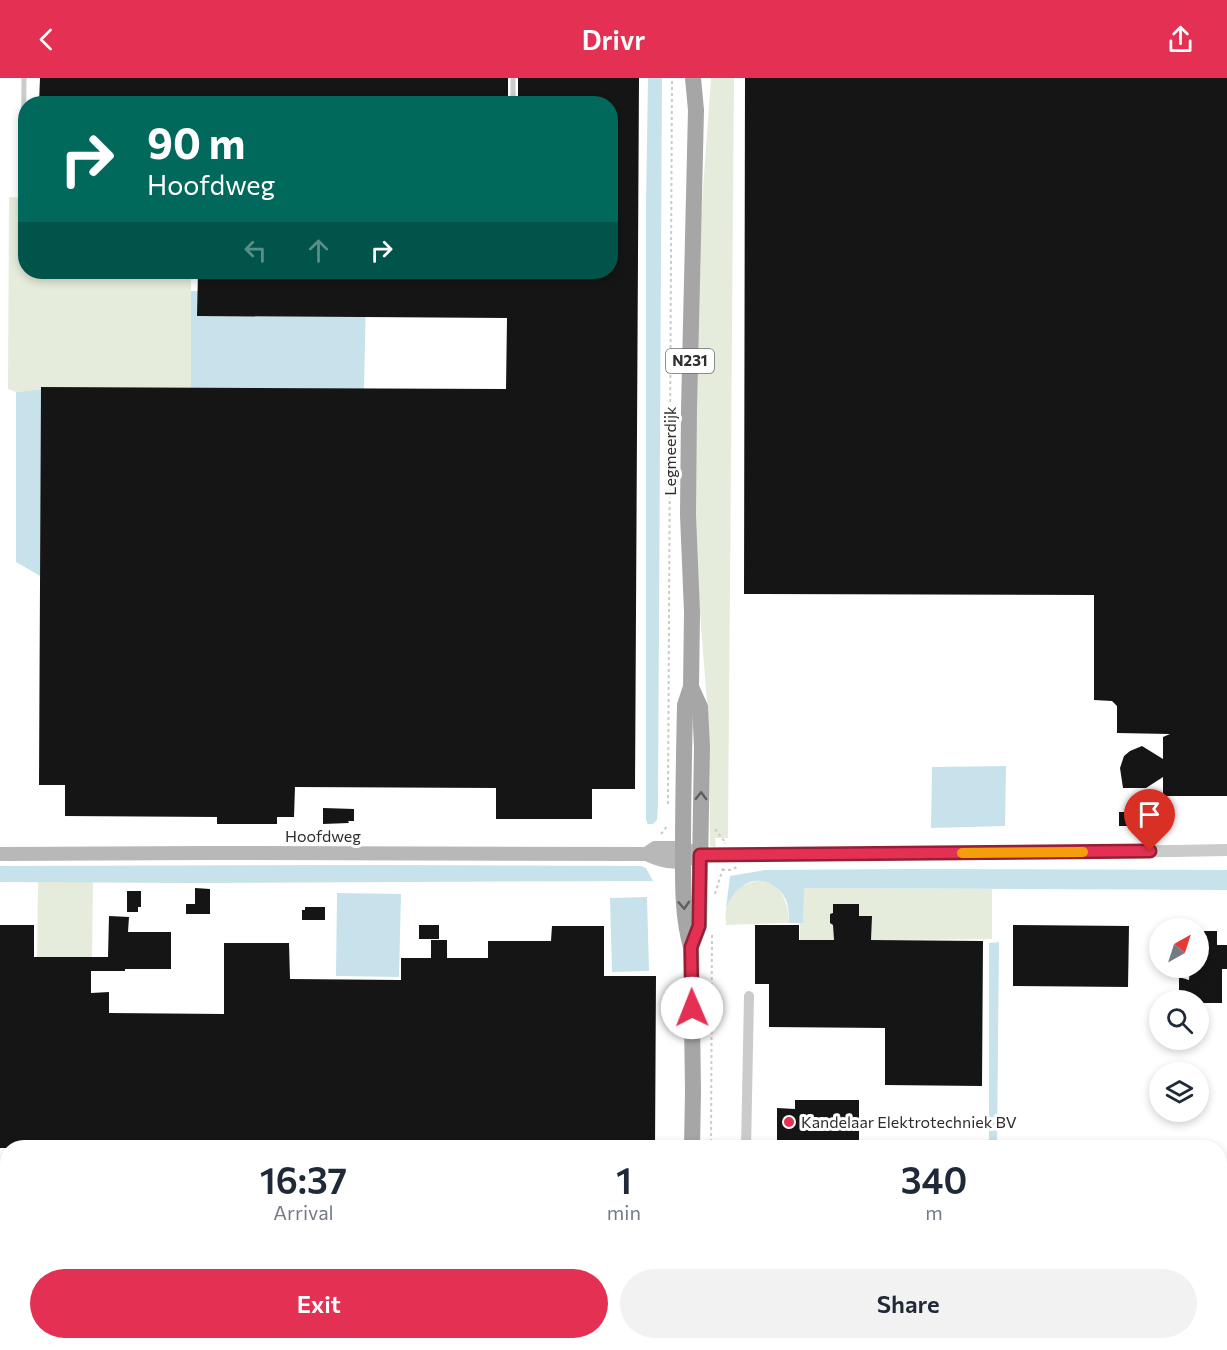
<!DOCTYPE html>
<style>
:root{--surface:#fff;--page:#f2f2f3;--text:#1f2937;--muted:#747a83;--accent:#e43153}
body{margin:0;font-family:Commissioner,sans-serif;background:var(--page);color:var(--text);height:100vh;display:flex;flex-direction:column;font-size:22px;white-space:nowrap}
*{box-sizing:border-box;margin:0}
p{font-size:20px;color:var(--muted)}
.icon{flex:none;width:33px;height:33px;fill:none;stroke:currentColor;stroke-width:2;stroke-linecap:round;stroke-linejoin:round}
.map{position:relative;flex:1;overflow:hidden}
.side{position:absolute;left:0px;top:1062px;width:1227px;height:210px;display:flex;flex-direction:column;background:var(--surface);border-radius:24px 24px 0 0;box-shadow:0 3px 9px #0003}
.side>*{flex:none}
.guide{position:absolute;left:18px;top:18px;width:600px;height:183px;border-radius:24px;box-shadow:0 3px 9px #0003;background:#00695c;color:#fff;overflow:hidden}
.needle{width:39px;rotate:39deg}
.tools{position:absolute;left:1149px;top:840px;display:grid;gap:12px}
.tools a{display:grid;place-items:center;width:60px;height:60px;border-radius:50%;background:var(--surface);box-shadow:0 3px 9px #0003;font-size:30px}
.pin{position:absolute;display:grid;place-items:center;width:51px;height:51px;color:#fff;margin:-62px -26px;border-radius:50% 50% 50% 0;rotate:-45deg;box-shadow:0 0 6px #0007}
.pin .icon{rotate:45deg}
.me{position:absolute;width:66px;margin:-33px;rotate:359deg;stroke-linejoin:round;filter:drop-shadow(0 0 4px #0008)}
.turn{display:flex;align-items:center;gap:21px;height:126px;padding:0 30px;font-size:27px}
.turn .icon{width:78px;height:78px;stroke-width:2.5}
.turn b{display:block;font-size:42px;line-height:51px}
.lanes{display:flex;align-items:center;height:57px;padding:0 30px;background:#0003;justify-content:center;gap:30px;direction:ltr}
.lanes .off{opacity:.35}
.eta{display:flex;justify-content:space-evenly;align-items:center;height:102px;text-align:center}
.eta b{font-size:36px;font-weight:600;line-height:42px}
.cta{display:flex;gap:12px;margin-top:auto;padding:12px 30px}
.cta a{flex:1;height:69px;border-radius:36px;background:var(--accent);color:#fff;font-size:24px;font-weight:600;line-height:69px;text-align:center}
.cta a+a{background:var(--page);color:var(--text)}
header{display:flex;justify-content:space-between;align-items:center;height:78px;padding:0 30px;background:var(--accent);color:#fff;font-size:27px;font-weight:600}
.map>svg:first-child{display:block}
</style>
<header><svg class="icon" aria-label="back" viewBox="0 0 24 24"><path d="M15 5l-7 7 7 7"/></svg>Drivr<svg class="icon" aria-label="share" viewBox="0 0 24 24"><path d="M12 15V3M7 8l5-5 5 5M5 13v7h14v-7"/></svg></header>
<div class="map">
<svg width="1227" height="1272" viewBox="0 0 1227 1272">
<rect width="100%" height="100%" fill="#fff"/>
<!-- green -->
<g fill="#e6ecdc">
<path d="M711 0H734L728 760H715L716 769 710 768 709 649 696 486V208Z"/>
<path d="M9 119 25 120 26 194H191V312L43 311 16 314 8 311Z"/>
<path d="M757 803C781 802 789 825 789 845L726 847C726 842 725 836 726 832 729 816 743 805 757 803Z"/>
<path d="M38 804H93L92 886 37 885Z"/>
<path d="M803 810 992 811V861L800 863V845L803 844Z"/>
</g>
<!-- water -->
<g fill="#c8e2eb">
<path d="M648 0H662L658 726 657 742 653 746H648L646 742V125Z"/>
<path d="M191 213 366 214 364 312H191Z"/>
<path d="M43 311 42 499 16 484V314Z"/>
<path d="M1006 688 1005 748 931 750 932 689Z"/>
<path d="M382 787 641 788 646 790 653 803 188 805 0 804V788Z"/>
<path d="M907 791 1227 792V812L804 810 803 845H789C789 837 789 829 786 822 779 806 758 796 743 808 735 813 730 821 726 830L730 798 765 792Z"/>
<path d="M337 815 401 816 399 899 336 898Z"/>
<path d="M647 819 649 893 612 894 610 820Z"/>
<path d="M999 864 997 1069 989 1070V865Z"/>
</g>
<!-- building -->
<g fill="#151515">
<path d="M40 0H508V26H39Z"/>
<path d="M518 0H639L635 711H592V741H496V710L295 709 294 739H277V746H217V739L65 738V707H39L41 309 506 311 507 240 197 238 198 194H610V26H518Z"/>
<path d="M745 0H1227V718H1163V699L1146 710H1123L1120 690 1124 678 1130 673 1142 668 1163 681V659L1170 656 1117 655V628L1112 623 1094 622V517L744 516Z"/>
<path d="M323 730 354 731V743H348L349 745 323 746Z"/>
<rect x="1119" y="734" width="21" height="14"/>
<path d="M195 810 210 811V836H186V826H195Z"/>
<path d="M127 813H141V829H138V834H127Z"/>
<path d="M833 826H859V838H872L871 862 983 863 982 1008 885 1007V950L769 949V906H755V847H799V862H834L833 847 830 845V836L833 835Z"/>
<path d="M305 829H325V842H302V832H305Z"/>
<path d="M109 838 129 839 128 854H171V891H125V893H91V915L109 914V935L224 936V865H289L290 901 401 902V880H431V862H447V880H488V863H551L552 848H604V898H656L655 1070H0V847H34V879H108Z"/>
<rect x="419" y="847" width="20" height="14"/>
<path d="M1013 847 1129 848 1128 909 1013 908Z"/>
<path d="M1198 853H1217V867H1227V891H1222V925H1198V922H1179V899L1189 902 1190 891H1192V890H1198Z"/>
<path d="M795 1022H859V1070H777V1030L795 1031Z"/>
</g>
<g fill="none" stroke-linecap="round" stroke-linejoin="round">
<!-- path -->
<g stroke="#cbcbcb" stroke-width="2" stroke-dasharray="3 3" stroke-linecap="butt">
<path d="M668 726 672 0"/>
<path d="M715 751 725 764V766"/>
<path d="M661 756 668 747"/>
<path d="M722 792H730L737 789"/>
<path d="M715 816 723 790"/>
<path d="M711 1070 712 854"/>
<path d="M698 1272 699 1264"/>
</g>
<!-- service -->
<g stroke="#cbcbcb" stroke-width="5">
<path d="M24 0 23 124H26"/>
<path d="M513 26V0"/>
</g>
<!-- minor -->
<g stroke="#cbcbcb" stroke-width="10">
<path d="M746 1070 749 918"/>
<path d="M739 1272 740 1264"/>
</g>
<!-- tertiary -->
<path stroke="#cbcbcb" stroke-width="12" d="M700 777 1173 773 1227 772"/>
<!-- secondary -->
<g stroke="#b8b8b8" stroke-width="14">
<path d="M0 776 209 775 646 776C668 786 677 786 700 777"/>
<path d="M646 776 655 770H683L692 774"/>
</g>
<!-- primary -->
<g stroke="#a6a6a6" stroke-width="16">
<path d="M691 869 699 848 702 669 700 629 691 609"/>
<path d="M692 1070 693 1013 691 869C682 837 683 804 683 772 683 724 684 675 685 627L691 609 692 534 688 437 689 331 696 32 693 0"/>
<path d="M676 1272 677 1264"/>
</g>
</g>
<!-- one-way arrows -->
<defs><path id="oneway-chevron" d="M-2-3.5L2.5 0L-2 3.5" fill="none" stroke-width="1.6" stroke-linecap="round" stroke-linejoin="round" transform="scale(1.5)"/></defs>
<g stroke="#5e5e5e">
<use href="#oneway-chevron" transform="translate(701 718) rotate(-89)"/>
<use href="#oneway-chevron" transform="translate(684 827) rotate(87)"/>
</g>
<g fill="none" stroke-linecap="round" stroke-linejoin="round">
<!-- route casing -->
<g stroke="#942036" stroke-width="15">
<path id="route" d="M692 930 691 869 699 848 700 777 1150 773"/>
</g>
<!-- route -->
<use href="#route" stroke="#e43153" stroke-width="10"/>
<!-- slow -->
<path stroke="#f59e0b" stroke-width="10" d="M962 775 1083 774"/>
</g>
<!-- markers -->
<circle fill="#e43153" stroke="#fff" stroke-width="2" cx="789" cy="1044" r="6"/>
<g text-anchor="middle" stroke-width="6" stroke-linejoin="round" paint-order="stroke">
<!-- shield labels -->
<rect fill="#fff" stroke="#6d6d6d" stroke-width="1.5" x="666" y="271" width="48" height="24" rx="4.5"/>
<g font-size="15" font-weight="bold" fill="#2e2e2e">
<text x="690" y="288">N231</text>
</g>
<!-- street labels -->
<g font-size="16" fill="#2e2e2e" stroke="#fff">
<text transform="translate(670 373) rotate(-90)" y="6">Legmeerdijk</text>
<text x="323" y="764">Hoofdweg</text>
</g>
<!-- poi labels -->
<g font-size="16" fill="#2e2e2e" stroke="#fff" text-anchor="start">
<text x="801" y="1050">Kandelaar Elektrotechniek BV</text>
</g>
</g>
</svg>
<div class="tools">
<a><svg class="needle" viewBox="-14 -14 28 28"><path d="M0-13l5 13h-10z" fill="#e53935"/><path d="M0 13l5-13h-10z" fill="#747a83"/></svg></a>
<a><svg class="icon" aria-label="search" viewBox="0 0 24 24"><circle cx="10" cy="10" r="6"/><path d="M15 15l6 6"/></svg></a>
<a><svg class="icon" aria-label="layers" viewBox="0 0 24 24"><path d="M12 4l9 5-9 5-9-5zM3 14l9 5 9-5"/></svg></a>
</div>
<div class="pin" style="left:1150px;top:773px;background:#d93025"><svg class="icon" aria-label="arrive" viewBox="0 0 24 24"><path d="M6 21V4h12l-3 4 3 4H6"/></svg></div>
<svg class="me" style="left:692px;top:930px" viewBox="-20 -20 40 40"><circle r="19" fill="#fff"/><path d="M0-13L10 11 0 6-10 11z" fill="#e43153"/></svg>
<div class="guide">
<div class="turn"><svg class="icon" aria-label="right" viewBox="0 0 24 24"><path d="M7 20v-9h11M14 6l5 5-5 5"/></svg><div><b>90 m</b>Hoofdweg</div></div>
<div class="lanes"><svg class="icon off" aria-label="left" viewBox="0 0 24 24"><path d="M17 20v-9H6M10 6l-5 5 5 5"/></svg><svg class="icon off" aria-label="ahead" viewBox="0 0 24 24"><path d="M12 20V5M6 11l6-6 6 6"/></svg><svg class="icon" aria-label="right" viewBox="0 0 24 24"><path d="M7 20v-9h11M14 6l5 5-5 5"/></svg></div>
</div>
<section class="side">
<div class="eta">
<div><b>16:37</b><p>Arrival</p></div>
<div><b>1</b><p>min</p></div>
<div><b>340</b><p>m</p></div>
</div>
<div class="cta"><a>Exit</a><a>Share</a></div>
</section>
</div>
